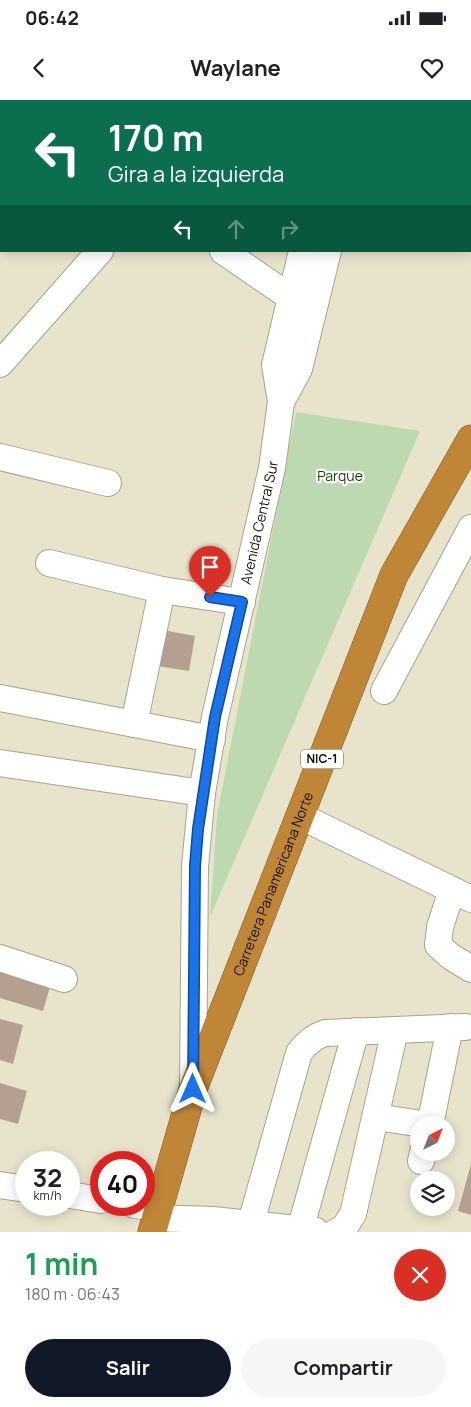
<!DOCTYPE html>
<html lang="es">
<meta charset="utf-8">
<style>
:root{--surface:#fff;--page:#f6f6f6;--text:#202124;--muted:#757577;--accent:#111827}
body{margin:0;font-family:Manrope,sans-serif;background:var(--page);color:var(--text);height:100vh;display:flex;flex-direction:column;font-size:19px;white-space:nowrap}
*{box-sizing:border-box;margin:0}
p{font-size:16px;color:var(--muted)}
.icon{flex:none;width:28px;height:28px;fill:none;stroke:currentColor;stroke-width:2;stroke-linecap:round;stroke-linejoin:round}
.map{position:relative;height:1132px;overflow:hidden}
.sheet{display:flex;flex-direction:column;background:var(--surface);flex:1}
.sheet>*{flex:none}
.hud{position:absolute;left:0px;top:0px;width:471px;height:152px;box-shadow:0 2px 12px #0003;background:#0b6e4f;color:#fff;overflow:hidden}
.needle{width:32px;rotate:42deg}
.fabs{position:absolute;left:410px;top:1016px;display:grid;gap:10px}
.fabs a{display:grid;place-items:center;width:45px;height:45px;border-radius:50%;background:var(--surface);box-shadow:0 2px 12px #0003;font-size:25px}
.speed{position:absolute;left:15px;top:1051px;display:flex;gap:10px;font-size:25px;font-weight:700;text-align:center}
.speed>*{display:grid;place-content:center;width:65px;height:65px;border-radius:50%;background:var(--surface);box-shadow:0 2px 12px #0003;line-height:1}
.speed small{font-size:12px;font-weight:400}
.speed .limit{border:8px solid #d22;background:#fff;color:#111}
.pin{position:absolute;display:grid;place-items:center;width:42px;height:42px;color:#fff;margin:-51px -21px;border-radius:50% 50% 50% 0;rotate:-45deg;box-shadow:0 0 5px #0007}
.pin .icon{rotate:45deg}
.me{position:absolute;width:55px;margin:-28px;rotate:0deg;stroke-linejoin:round;filter:drop-shadow(0 0 4px #0008)}
.turn{display:flex;align-items:center;gap:18px;height:105px;padding:0 25px;font-size:22px}
.turn .icon{width:65px;height:65px;stroke-width:2.5}
.turn b{display:block;font-size:35px;line-height:42px}
.lanes{display:flex;align-items:center;height:48px;padding:0 25px;background:#0003;justify-content:center;gap:25px;direction:ltr}
.lanes .off{opacity:.35}
.round{display:grid;place-items:center;flex:none;width:52px;height:52px;border-radius:26px;background:var(--page)}
.summary{display:flex;align-items:center;justify-content:space-between;height:85px;padding:0 25px}
h1{font-size:30px;font-weight:700;line-height:38px;color:#1e9e55}
.primary-button{display:flex;gap:10px;margin-top:auto;padding:10px 25px}
.primary-button a{flex:1;height:58px;border-radius:30px;background:var(--accent);color:#fff;font-size:20px;font-weight:700;line-height:58px;text-align:center}
.primary-button a+a{background:var(--page);color:var(--text)}
.status{display:flex;justify-content:space-between;align-items:center;height:35px;padding:0 25px;background:var(--surface);direction:ltr}
.status svg{height:14px;fill:currentColor}
header{display:flex;justify-content:space-between;align-items:center;height:65px;padding:0 25px;background:var(--surface);font-size:22px;font-weight:700}
.map>svg:first-child{display:block}
</style>
<div class="status"><b>06:42</b><svg viewBox="0 0 49 12"><path d="M0 12V9h3v3zM5 12V6h3v6zM10 12V3h3v9zM15 12V0h3v12zM26 1h20v11H26zM47 4h2v5h-2z"/></svg></div>
<header><svg class="icon" aria-label="back" viewBox="0 0 24 24"><path d="M15 5l-7 7 7 7"/></svg>Waylane<svg class="icon" aria-label="heart" viewBox="0 0 24 24"><path d="M12 20l-8-8c-3-5 5-10 8-4 3-6 11-1 8 4z"/></svg></header>
<div class="map">
<svg width="471" height="1132" viewBox="0 0 471 1132">
<rect width="100%" height="100%" fill="#e8e4cc"/>
<!-- green -->
<path fill="#bcd9b1" d="M296 312 420 331 210 817 217 715Z"/>
<!-- building -->
<g fill="#b49f91">
<path d="M163 530 195 536 189 571 157 566Z"/>
<path d="M0 864 52 880 43 911 0 898Z"/>
<path d="M0 919 23 925 13 964 0 960Z"/>
<path d="M0 983 27 991 18 1024 0 1019Z"/>
<path d="M471 1064V1115L458 1111Z"/>
</g>
<g fill="none" stroke-linecap="round" stroke-linejoin="round">
<!-- minor casing -->
<g stroke="#a7a38c" stroke-width="28">
<g id="minor">
<path d="M22 0 24 1"/>
<path d="M413 0 414 1"/>
<path d="M78 1 80 0"/>
<path d="M340 1 341 0"/>
<path d="M365 1V0"/>
<path d="M436 1 437 0"/>
<path d="M470 46 471 47"/>
<path d="M223 151 290 197"/>
<path d="M0 264 100 151"/>
<path d="M281 302 299 269 328 151"/>
<path d="M0 357 108 383"/>
<path d="M49 463 162 490 134 624"/>
<path d="M162 490 242 502"/>
<path d="M384 591 471 428"/>
<path d="M0 598 212 639"/>
<path d="M0 663 202 693"/>
<path d="M300 716 471 799"/>
<path d="M452 790 440 827 438 845 450 856 471 869"/>
<path d="M0 858 64 879"/>
<path id="s1" d="M193 986 195 766 202 693 215 617 272 368 281 302 275 265 302 151"/>
<path d="M376 1017 429 1025"/>
<path d="M430 1025 450 927"/>
<path d="M421 1061 423 1052"/>
<path d="M0 1085 26 1089"/>
<path d="M69 1095 101 1100"/>
<path d="M135 1105 157 1108"/>
<path d="M155 1118 213 1120 316 1131"/>
<path d="M250 1126 299 953C306 943 313 937 325 933L465 927"/>
<path d="M300 1130 356 931"/>
<path d="M336 1132 344 1128 353 1114 395 930"/>
</g>
</g>
<!-- highway casing -->
<g stroke="#825d27" stroke-width="29">
<g id="highway">
<path id="s2" d="M152 1132 193 989 394 475 471 339"/>
</g>
</g>
<!-- minor -->
<use href="#minor" stroke="#fff" stroke-width="26"/>
<!-- highway -->
<use href="#highway" stroke="#bf8637" stroke-width="28"/>
</g>
<g fill="none" stroke-linecap="round" stroke-linejoin="round">
<!-- route casing -->
<g stroke="#114b97" stroke-width="12">
<path id="route" d="M193 989 195 766 198 729 215 617 242 502 210 497"/>
</g>
<!-- route -->
<use href="#route" stroke="#1a73e8" stroke-width="9"/>
</g>
<g text-anchor="middle" stroke-width="4.5" stroke-linejoin="round" paint-order="stroke">
<!-- shield labels -->
<rect fill="#fff" stroke="#595852" stroke-width="1" x="301" y="649.5" width="42" height="19" rx="4"/>
<g font-size="12" font-weight="bold" fill="#121008">
<text x="322" y="663">NIC-1</text>
</g>
<!-- park labels -->
<g font-size="14" fill="#183805" stroke="#fff">
<text x="340" y="381">Parque</text>
</g>
<!-- street labels -->
<g font-size="14" fill="#121008" stroke="#fff">
<text dy="5" stroke="none"><textPath href="#s1" startOffset="570">Avenida Central Sur</textPath></text>
<text dy="5" stroke="none"><textPath href="#s2" startOffset="369">Carretera Panamericana Norte</textPath></text>
</g>
</g>
</svg>
<div class="fabs">
<a><svg class="needle" viewBox="-14 -14 28 28"><path d="M0-13l5 13h-10z" fill="#e53935"/><path d="M0 13l5-13h-10z" fill="#757577"/></svg></a>
<a><svg class="icon" aria-label="layers" viewBox="0 0 24 24"><path d="M12 4l9 5-9 5-9-5zM3 14l9 5 9-5"/></svg></a>
</div>
<div class="speed"><div>32<small>km/h</small></div><div class="limit">40</div></div>
<div class="pin" style="left:210px;top:497px;background:#d93025"><svg class="icon" aria-label="arrive" viewBox="0 0 24 24"><path d="M6 21V4h12l-3 4 3 4H6"/></svg></div>
<svg class="me" style="left:193px;top:989px" viewBox="-20 -20 40 40"><path d="M0-17L14 15 0 8-14 15z" fill="#1a73e8" stroke="#fff" stroke-width="4"/></svg>
<div class="hud">
<div class="turn"><svg class="icon" aria-label="left" viewBox="0 0 24 24"><path d="M17 20v-9H6M10 6l-5 5 5 5"/></svg><div><b>170 m</b>Gira a la izquierda</div></div>
<div class="lanes"><svg class="icon" aria-label="left" viewBox="0 0 24 24"><path d="M17 20v-9H6M10 6l-5 5 5 5"/></svg><svg class="icon off" aria-label="ahead" viewBox="0 0 24 24"><path d="M12 20V5M6 11l6-6 6 6"/></svg><svg class="icon off" aria-label="right" viewBox="0 0 24 24"><path d="M7 20v-9h11M14 6l5 5-5 5"/></svg></div>
</div>
</div>
<section class="sheet">
<div class="summary"><div><h1>1 min</h1><p>180 m · 06:43</p></div><a class="round" style="background:#d93025;color:#fff"><svg class="icon" aria-label="close" viewBox="0 0 24 24"><path d="M6 6l12 12M18 6L6 18"/></svg></a></div>
<div class="primary-button"><a>Salir</a><a>Compartir</a></div>
</section>
